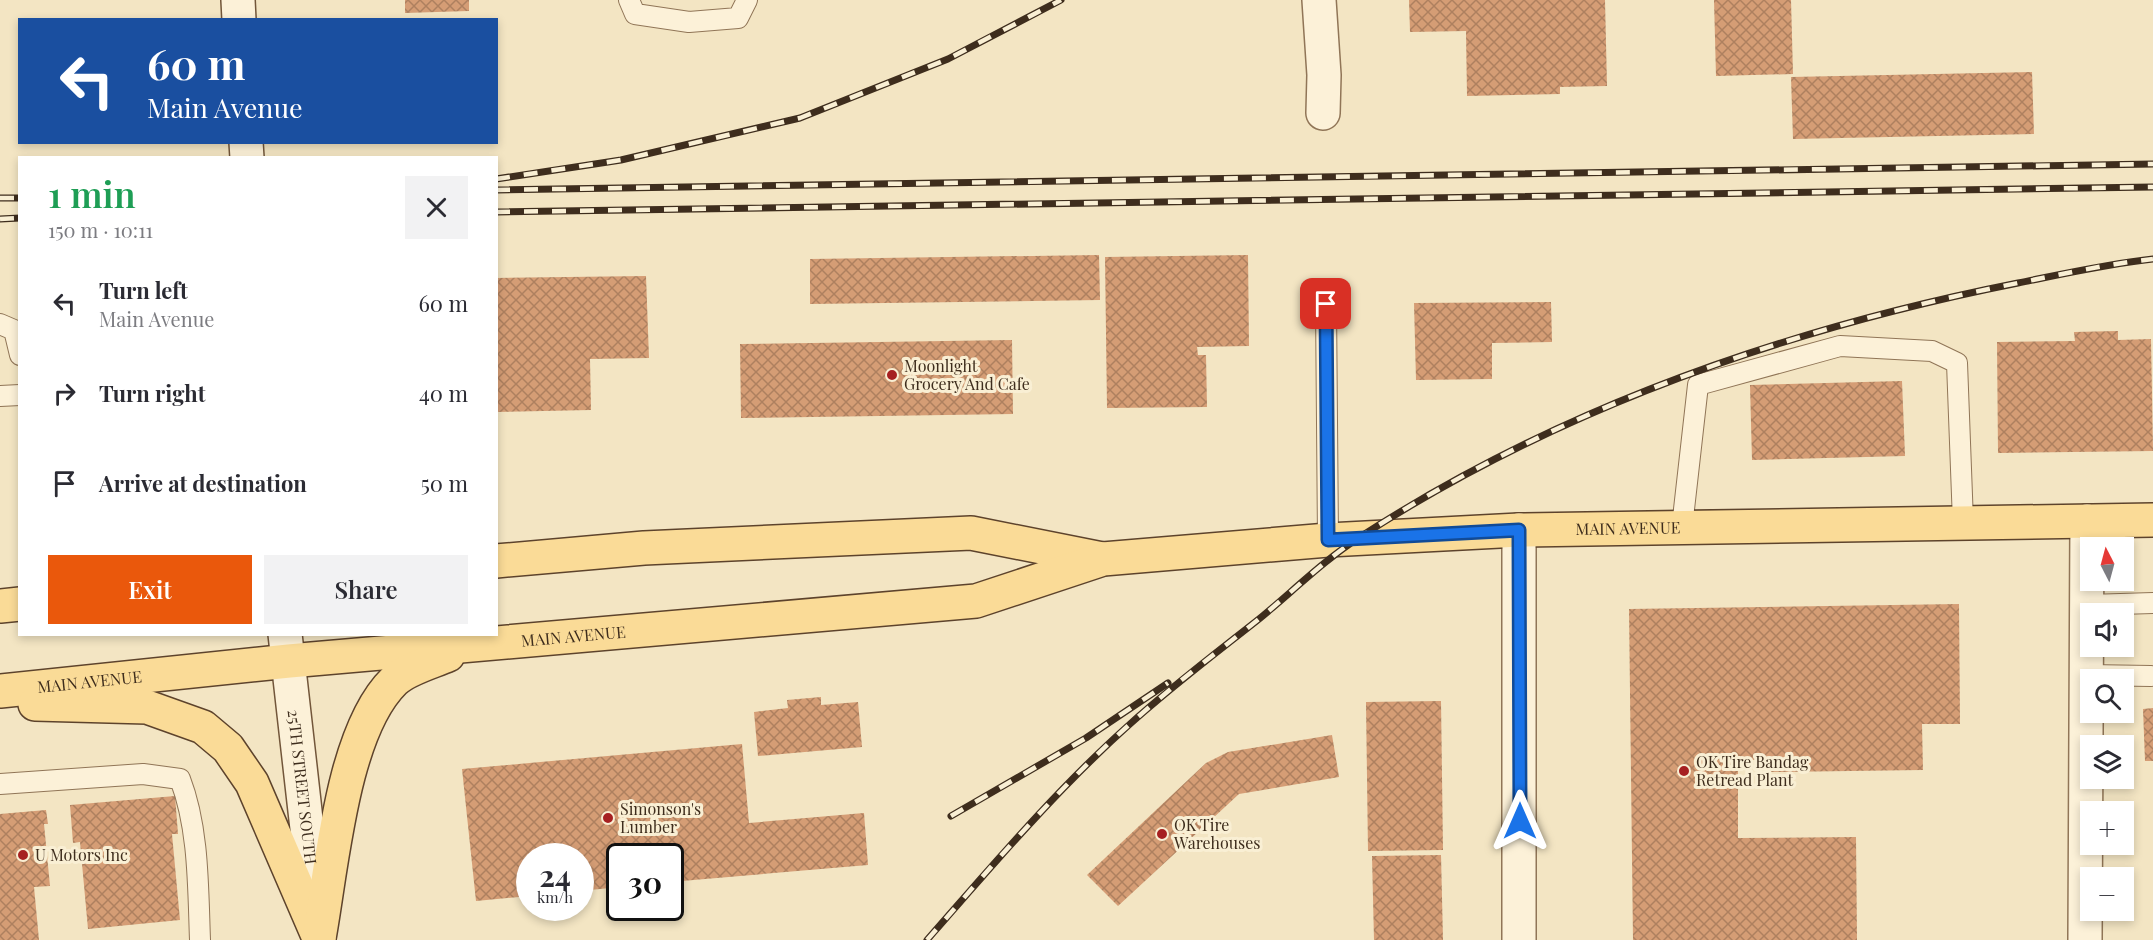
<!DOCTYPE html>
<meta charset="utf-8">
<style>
:root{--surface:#fff;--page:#f2f2f3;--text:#2b2b33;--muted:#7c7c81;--accent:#ea580c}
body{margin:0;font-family:"Playfair Display",serif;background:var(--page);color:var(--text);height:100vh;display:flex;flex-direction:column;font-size:22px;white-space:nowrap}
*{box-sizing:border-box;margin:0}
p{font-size:20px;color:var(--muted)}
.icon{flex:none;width:33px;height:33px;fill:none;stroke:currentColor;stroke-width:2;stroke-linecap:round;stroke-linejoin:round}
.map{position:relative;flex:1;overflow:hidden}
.sheet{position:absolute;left:18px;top:156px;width:480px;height:480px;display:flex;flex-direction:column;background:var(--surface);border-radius:0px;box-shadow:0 3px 9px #0003}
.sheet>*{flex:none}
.top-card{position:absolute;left:18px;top:18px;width:480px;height:126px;border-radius:0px;box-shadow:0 3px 9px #0003;background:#1a4fa0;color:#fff;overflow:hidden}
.needle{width:39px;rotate:354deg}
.buttons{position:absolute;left:2080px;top:537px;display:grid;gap:12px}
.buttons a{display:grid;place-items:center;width:54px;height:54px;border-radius:0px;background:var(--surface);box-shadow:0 3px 9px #0003;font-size:30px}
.speed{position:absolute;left:516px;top:843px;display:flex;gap:12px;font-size:30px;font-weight:700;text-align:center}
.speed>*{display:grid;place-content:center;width:78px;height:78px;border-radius:50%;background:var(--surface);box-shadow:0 3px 9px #0003;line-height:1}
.speed small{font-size:15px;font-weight:400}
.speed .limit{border:3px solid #111;border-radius:9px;background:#fff;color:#111}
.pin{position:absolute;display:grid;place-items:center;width:51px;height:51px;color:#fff;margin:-26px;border-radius:12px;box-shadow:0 3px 9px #0006}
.me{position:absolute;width:66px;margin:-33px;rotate:0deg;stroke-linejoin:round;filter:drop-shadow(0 0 4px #0008)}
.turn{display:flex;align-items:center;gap:21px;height:126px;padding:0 30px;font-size:27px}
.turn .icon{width:78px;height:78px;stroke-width:2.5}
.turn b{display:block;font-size:42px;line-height:51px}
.round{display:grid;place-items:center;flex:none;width:63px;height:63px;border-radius:0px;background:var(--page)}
.summary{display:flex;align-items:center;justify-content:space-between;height:102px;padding:0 30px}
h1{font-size:36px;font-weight:600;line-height:45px;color:#1e9e55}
.primary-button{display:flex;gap:12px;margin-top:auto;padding:12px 30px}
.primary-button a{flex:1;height:69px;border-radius:0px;background:var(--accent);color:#fff;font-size:24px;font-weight:600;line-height:69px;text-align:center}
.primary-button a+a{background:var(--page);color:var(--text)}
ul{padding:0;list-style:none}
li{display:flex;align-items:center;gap:18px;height:90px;padding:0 30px}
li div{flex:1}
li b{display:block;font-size:22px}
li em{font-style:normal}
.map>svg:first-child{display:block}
</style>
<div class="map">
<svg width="2153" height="940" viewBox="0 0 2153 940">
<defs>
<pattern id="building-cross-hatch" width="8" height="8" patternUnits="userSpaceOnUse" patternTransform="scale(1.5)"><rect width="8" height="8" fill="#d59d75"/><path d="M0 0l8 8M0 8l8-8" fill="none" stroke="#ae805f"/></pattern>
</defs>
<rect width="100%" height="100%" fill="#f3e5c3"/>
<!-- building -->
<g fill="url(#building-cross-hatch)">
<path d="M405 0H469V11L405 13Z"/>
<path d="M1409 0H1605L1607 86 1560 87V94L1467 96 1466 31 1410 32Z"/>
<path d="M1714 0H1791L1793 74 1716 76Z"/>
<path d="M2032 72 2034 134 1793 139 1791 77Z"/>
<path d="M1099 255 1100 300 810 304V259Z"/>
<path d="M1248 255 1249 346 1197 347 1198 355H1206L1207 407 1107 408 1105 257Z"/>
<path d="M646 276 649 358 590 359 591 410 496 412V278Z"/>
<path d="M1551 302 1552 342 1492 343V379L1416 380 1414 303Z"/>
<path d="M2118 331V340L2151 339 2153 451 1998 453 1997 342 2075 341 2074 332Z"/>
<path d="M1012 340 1013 414 741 418 740 344Z"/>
<path d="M1902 381 1905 456 1752 460 1750 385Z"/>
<path d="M1959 604 1960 724H1922L1923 770 1769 772V760H1738V838L1856 837 1857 940H1633L1629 609Z"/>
<path d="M821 697V705L858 702 862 747 758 756 754 712 788 708 787 700Z"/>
<path d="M1441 701 1443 850 1368 851 1366 702Z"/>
<path d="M2153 708V761H2145L2143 709Z"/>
<path d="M1332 735 1339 777 1239 794 1118 906 1087 875 1206 763 1228 752Z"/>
<path d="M742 744 749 823 864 813 868 865 670 882V856H620V887L580 891V856H530V896L476 901 462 769Z"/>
<path d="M175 796 178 834H172L180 920 88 929 80 842 73 843 70 805Z"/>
<path d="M46 810 48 824H44L50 886 34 887 39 940H0V814Z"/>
<path d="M1441 855 1443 940H1374L1372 856Z"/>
</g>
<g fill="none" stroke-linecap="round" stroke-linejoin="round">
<!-- lane casing -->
<g stroke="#907557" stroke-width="22">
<g id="lane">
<path d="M629 0 635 14 689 22 738 18 747 0"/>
<path d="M1326 304 1328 540"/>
<path d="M0 324 14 330 20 355"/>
<path d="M0 396 20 395"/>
<path d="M1682 527 1698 385 1840 346 1932 351 1957 363 1963 522"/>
<path d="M2088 605 2153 603"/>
<path d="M2088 675 2151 676"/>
<path d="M0 784 143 774 180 779C199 828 198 888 200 940"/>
</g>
</g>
<!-- street casing -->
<g stroke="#907557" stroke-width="36">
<g id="street">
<path d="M1319 0 1324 75 1323 113"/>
<path d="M1519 940V530"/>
<path d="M2085 940 2087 521"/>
</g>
</g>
<!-- secondary casing -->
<g stroke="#72563a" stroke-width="36">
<g id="secondary">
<path d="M238 0 239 20"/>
<path d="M246 142 247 158"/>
<path id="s1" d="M285 634 317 917"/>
</g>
</g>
<!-- primary casing -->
<g stroke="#5d432c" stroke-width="36">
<g id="primary">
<path d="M496 561 644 548 971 533 1102 559"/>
<path d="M0 606 20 604"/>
<path id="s2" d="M0 691 289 661 976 601 1103 559 1328 540 1519 530 2153 520"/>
<path d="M35 704 147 707 203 727 228 748 252 783 319 938"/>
<path d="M319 938C332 867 342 732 394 681 406 669 432 662 448 655"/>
</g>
</g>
<!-- lane -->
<use href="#lane" stroke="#fcf1d8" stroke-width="20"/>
<!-- street -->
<use href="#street" stroke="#fcf1d8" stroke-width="33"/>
<!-- secondary -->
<use href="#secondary" stroke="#fcf1d8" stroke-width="33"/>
<!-- primary -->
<use href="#primary" stroke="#fadb97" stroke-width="33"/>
<!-- rail casing -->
<g stroke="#3e2d1d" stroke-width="7">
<g id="rail">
<path d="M496 179 621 160 800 118 948 59 1061 0"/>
<path d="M496 190 2153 164"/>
<path d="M0 198H20"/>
<path d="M496 212 2153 187"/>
<path d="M0 219 20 218"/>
<path d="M951 816 1086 738 1168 683"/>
<path d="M927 940C992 866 1056 790 1130 724 1171 687 1216 653 1259 619 1292 592 1324 560 1360 537 1559 408 1786 329 2018 283 2063 274 2107 264 2153 259"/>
</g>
</g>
<!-- rail -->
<use href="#rail" stroke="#f9efd4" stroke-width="4.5" stroke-dasharray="14" stroke-linecap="butt"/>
</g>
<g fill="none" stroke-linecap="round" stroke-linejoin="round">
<!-- route casing -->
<g stroke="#114b97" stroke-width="15">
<path id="route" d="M1326 304 1328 540 1519 530 1520 821"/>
</g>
<!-- route -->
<use href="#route" stroke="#1a73e8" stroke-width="10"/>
</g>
<!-- markers -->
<g fill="#a62021" stroke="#f9efd4" stroke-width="2">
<circle cx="892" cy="375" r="6"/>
<circle cx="1684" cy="771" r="6"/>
<circle cx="608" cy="818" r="6"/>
<circle cx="1162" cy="834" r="6"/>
<circle cx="23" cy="855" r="6"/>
</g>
<g text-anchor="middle" stroke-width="6" stroke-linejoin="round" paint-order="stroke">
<!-- poi labels -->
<g font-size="16" fill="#3e2d1d" stroke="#f9efd4" text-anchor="start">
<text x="904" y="372">Moonlight<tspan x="904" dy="18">Grocery And Cafe</tspan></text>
<text x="1696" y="768">OK Tire Bandag<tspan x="1696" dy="18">Retread Plant</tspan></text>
<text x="620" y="815">Simonson's<tspan x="620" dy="18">Lumber</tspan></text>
<text x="1174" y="831">OK Tire<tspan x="1174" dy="18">Warehouses</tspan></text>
<text x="35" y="861">U Motors Inc</text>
</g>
<!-- street labels -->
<g font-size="16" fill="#3e2d1d" stroke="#f9efd4">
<text dy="6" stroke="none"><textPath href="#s2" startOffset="1640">MAIN AVENUE</textPath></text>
<text dy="6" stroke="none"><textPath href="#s2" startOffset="576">MAIN AVENUE</textPath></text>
<text dy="6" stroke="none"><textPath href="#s2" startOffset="90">MAIN AVENUE</textPath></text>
<text dy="6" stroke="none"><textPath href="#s1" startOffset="154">25TH STREET SOUTH</textPath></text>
</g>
</g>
</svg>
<div class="buttons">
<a><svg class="needle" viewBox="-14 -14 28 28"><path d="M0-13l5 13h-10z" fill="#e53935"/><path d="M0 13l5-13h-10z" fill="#7c7c81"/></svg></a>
<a><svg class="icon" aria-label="sound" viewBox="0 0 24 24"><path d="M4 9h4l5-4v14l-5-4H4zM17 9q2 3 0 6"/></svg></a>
<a><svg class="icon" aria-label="search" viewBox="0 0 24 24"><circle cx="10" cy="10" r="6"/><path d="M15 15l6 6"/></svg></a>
<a><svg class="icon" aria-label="layers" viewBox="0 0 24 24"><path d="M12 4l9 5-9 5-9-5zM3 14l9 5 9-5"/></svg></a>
<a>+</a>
<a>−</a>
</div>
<div class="speed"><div>24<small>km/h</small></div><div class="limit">30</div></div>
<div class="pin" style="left:1326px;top:304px;background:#d93025"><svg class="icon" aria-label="arrive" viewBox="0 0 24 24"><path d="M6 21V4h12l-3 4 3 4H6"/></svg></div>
<svg class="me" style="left:1520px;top:821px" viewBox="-20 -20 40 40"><path d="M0-17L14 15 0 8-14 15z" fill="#1a73e8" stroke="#fff" stroke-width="4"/></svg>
<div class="top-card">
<div class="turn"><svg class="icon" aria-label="left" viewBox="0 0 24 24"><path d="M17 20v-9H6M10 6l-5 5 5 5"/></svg><div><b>60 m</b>Main Avenue</div></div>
</div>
<section class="sheet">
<div class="summary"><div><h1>1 min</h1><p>150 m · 10:11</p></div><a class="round"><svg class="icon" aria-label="close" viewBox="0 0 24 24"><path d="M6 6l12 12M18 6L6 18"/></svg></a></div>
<ul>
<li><svg class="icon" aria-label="left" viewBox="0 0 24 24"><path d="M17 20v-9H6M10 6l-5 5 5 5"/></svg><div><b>Turn left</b><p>Main Avenue</p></div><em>60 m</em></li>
<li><svg class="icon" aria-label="right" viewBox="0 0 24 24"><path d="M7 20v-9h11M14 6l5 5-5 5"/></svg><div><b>Turn right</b></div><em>40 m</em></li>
<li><svg class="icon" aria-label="arrive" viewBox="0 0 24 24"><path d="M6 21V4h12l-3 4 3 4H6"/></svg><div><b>Arrive at destination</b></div><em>50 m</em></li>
</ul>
<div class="primary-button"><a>Exit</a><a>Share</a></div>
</section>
</div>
